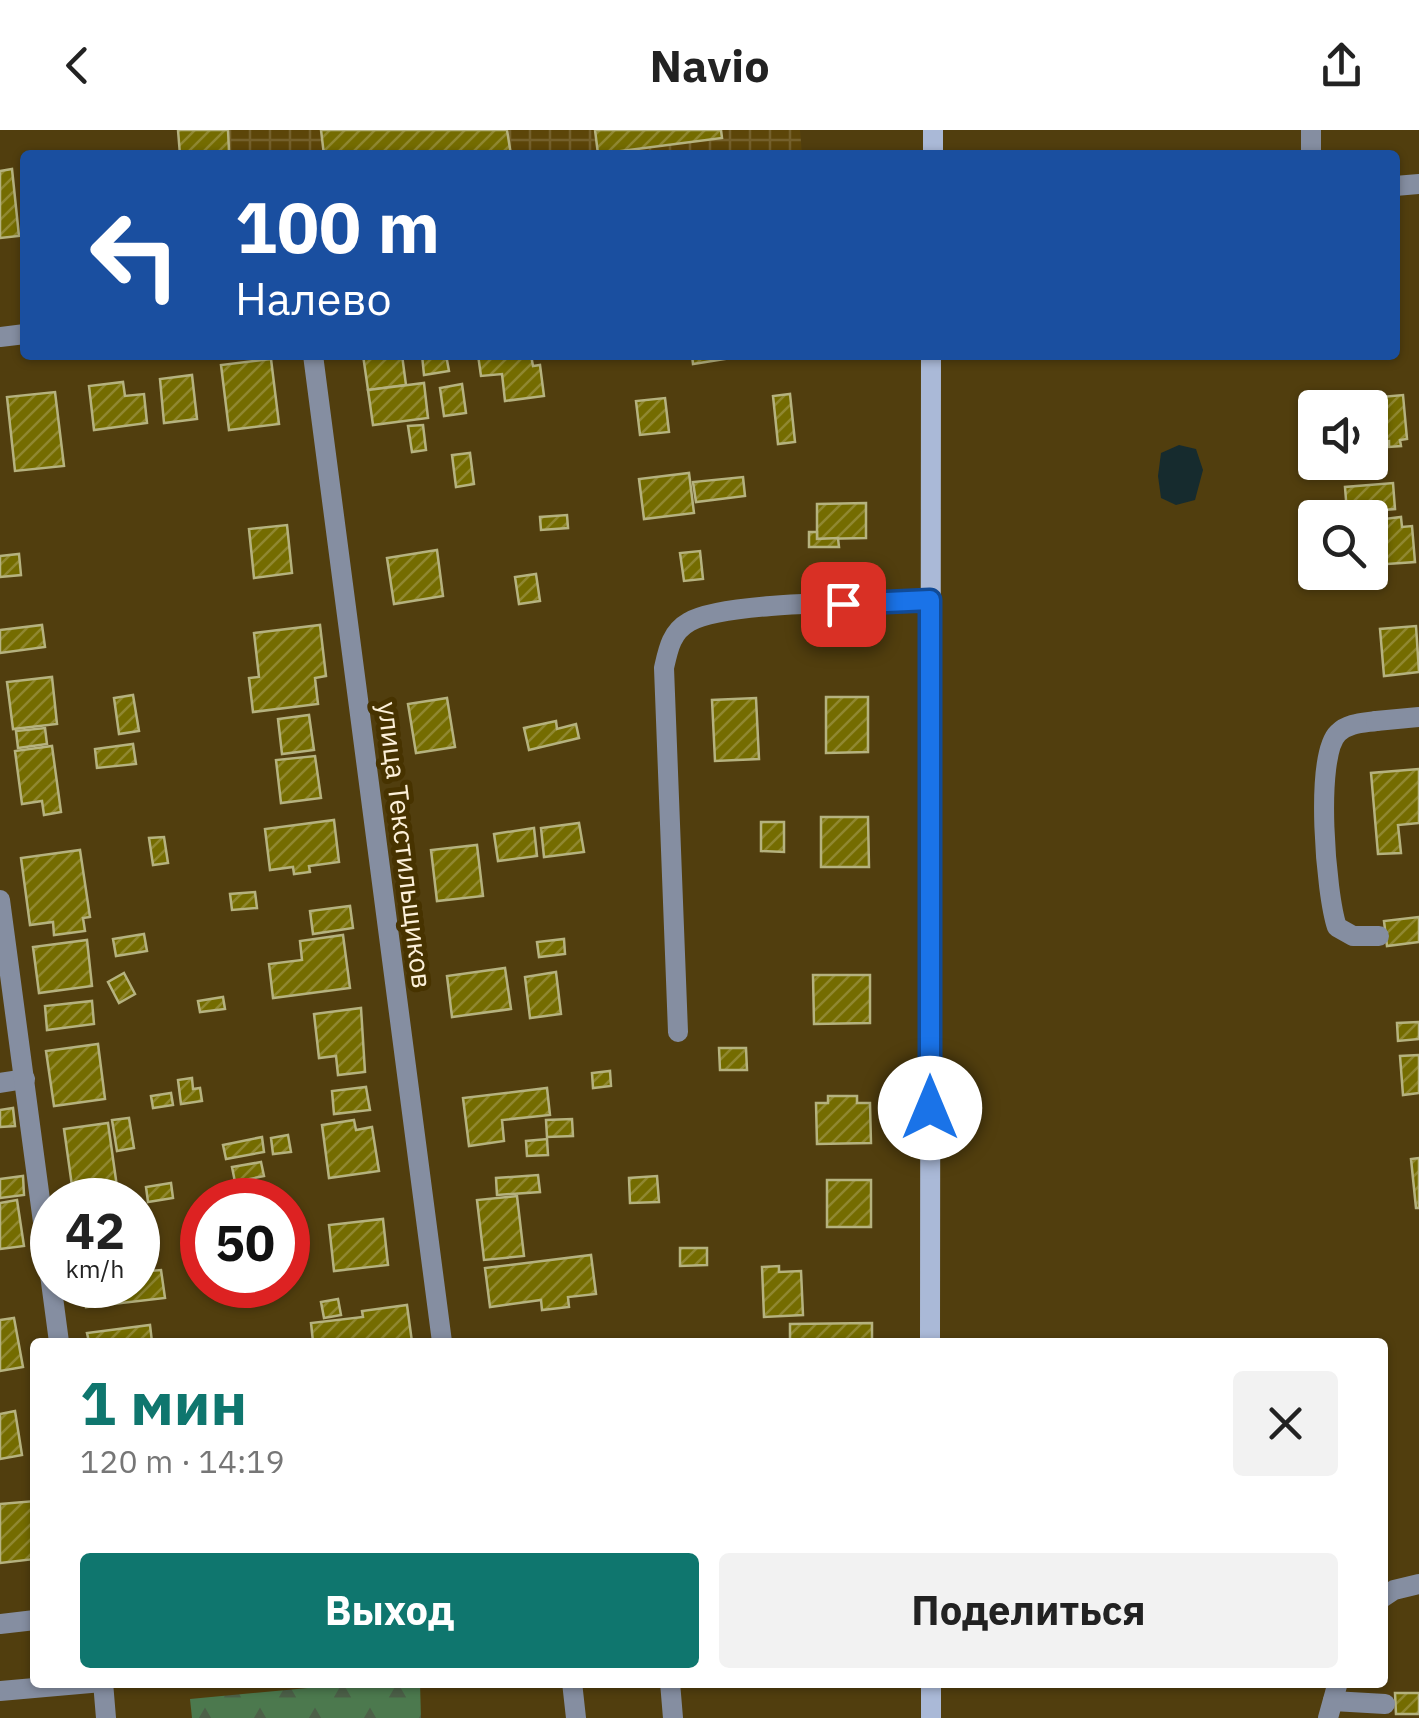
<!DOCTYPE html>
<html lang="ru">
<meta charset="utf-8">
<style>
:root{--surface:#fff;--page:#f2f2f2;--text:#222;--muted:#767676;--accent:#0f766e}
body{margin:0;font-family:"IBM Plex Sans",sans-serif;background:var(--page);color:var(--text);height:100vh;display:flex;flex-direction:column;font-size:38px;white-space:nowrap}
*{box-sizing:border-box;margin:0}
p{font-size:32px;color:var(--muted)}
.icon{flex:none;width:55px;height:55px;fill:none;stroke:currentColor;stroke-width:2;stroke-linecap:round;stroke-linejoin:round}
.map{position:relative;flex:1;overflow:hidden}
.side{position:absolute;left:30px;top:1208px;width:1358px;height:350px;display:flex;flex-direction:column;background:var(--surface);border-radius:10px;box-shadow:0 2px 8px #0004}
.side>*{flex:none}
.hud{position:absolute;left:20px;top:20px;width:1380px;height:210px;border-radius:10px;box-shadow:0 2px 8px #0004;background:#1a4fa0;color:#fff;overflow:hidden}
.fabs{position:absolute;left:1298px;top:260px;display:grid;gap:20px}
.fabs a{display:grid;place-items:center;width:90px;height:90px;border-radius:10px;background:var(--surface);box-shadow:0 2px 8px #0004;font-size:50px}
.speed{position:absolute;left:30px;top:1048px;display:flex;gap:20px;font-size:50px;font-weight:700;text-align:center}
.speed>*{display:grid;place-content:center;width:130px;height:130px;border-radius:50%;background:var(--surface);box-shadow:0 2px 8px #0004;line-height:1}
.speed small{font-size:25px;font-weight:400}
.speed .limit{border:15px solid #d22;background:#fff;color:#111}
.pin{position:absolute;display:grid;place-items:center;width:85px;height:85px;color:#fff;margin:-42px;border-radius:20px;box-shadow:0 5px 15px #0006}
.me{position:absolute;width:110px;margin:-55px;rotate:0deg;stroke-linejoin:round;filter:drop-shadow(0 0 8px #0008)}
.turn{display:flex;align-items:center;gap:35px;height:210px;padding:0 50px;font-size:45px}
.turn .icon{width:130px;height:130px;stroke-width:2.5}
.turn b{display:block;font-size:70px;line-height:85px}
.round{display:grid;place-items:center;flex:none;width:105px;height:105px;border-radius:10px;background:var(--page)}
.head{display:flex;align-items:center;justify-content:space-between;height:170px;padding:0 50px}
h1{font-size:60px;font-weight:800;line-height:75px;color:var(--accent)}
.primary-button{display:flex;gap:20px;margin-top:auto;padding:20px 50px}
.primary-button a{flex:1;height:115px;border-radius:10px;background:var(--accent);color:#fff;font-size:40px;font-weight:800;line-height:115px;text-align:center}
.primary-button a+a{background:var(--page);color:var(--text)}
header{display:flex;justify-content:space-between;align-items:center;height:130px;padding:0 50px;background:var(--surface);font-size:45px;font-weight:800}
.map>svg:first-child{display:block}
</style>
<header><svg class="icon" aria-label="back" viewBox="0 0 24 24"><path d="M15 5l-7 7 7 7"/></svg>Navio<svg class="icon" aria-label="share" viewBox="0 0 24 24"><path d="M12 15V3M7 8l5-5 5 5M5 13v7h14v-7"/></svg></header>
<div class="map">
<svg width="1419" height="1588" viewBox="0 0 1419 1588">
<defs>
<pattern id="industrial-grid" width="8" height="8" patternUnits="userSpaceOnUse" patternTransform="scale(2.5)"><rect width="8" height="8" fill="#5c4509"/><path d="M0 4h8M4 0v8" fill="none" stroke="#74602c"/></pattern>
<pattern id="forest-firs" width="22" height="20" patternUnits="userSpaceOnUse" patternTransform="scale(2.5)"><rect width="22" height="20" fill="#4c794e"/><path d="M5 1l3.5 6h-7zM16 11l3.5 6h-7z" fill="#4c6048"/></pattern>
<pattern id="building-hatch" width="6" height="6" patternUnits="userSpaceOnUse" patternTransform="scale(2.5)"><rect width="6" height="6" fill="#746c00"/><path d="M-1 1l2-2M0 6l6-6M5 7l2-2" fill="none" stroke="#908831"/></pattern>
</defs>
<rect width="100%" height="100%" fill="#513e0e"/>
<!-- industrial -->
<path fill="url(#industrial-grid)" d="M178 0H800L802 25H180Z"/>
<!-- forest -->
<path fill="url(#forest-firs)" d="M373 1552 420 1553 421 1588H192L190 1569Z"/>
<!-- water -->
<path fill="#162b2e" d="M1179 315 1196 319 1203 340 1195 370 1176 375 1161 368 1158 346 1161 323Z"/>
<!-- building -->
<g fill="url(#building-hatch)" stroke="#b5b27f" stroke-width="2.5">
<path d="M178 0H228L229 21 180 25Z"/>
<path d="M321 0H507L511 25H324Z"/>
<path d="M595 0H721L722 8 598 24Z"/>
<path d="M12 39 19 106 0 108V41Z"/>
<path d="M363 225H402L406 255 368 260Z"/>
<path d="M422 225H446L449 241 424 245Z"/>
<path d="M478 225H531L533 236 540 235 544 266 505 271 502 244 481 246Z"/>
<path d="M692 225H744V226L693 234Z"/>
<path d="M271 229 279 294 229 300 221 235Z"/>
<path d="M192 245 197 289 164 293 160 249Z"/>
<path d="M123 252 125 266 144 264 147 293 94 300 89 256Z"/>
<path d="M424 253 428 288 373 295 368 260Z"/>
<path d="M462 254 466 283 444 286 440 258Z"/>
<path d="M55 262 64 336 15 341 7 267Z"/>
<path d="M790 264 795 312 778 314 773 266Z"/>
<path d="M1403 265 1407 309 1400 310 1401 316 1389 317V311L1370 312V278H1359V269Z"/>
<path d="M665 268 669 302 640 305 636 271Z"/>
<path d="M423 295 426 320 412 322 408 296Z"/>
<path d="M470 323 474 354 456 357 452 325Z"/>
<path d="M689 343 694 383 644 389 639 349Z"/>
<path d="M743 347 745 366 696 372 693 352Z"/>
<path d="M1393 353 1395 379 1347 383 1345 357Z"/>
<path d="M866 373V408L817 409V374Z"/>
<path d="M567 385 568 398 541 400 540 387Z"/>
<path d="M1401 387 1402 397 1412 396 1415 432 1373 435 1370 400 1385 399 1384 389Z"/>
<path d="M287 395 292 443 254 448 249 399Z"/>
<path d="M809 402H817V409L838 408 839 417H809Z"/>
<path d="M437 420 443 466 394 474 387 428Z"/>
<path d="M700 421 703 449 684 451 680 423Z"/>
<path d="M19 424 21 445 0 447V426Z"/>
<path d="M536 444 540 471 519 474 515 447Z"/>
<path d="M42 495 45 517 0 523V500Z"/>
<path d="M320 495 326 546 315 548 318 574 253 582 249 548 259 547 254 503Z"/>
<path d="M1416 496 1419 542 1384 546 1380 499Z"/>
<path d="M52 547 57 594 13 599 7 552Z"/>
<path d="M133 565 139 601 119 604 114 568Z"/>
<path d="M826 567H868V622L826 623Z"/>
<path d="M447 568 455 617 416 623 408 574Z"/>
<path d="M756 568 759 629 715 631 712 570Z"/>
<path d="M309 585 314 620 282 624 278 589Z"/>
<path d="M556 591 557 599 576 594 579 608 529 620 524 598Z"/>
<path d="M45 598 47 614 18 618 16 601Z"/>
<path d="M133 614 136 634 97 638 95 619Z"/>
<path d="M52 616 61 682 44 685 42 671 22 674 15 621Z"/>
<path d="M315 626 321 668 281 673 276 630Z"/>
<path d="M1419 639V693L1398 695 1401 723 1378 724 1371 643Z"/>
<path d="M821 687H868L869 737H821Z"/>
<path d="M334 690 339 732 309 736 310 742 294 744 293 737 270 740 265 699Z"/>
<path d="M761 692H784V722L761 721Z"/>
<path d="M579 693 584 722 544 727 541 698Z"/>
<path d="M534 698 537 726 498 731 494 704Z"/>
<path d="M164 707 168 733 153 735 149 708Z"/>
<path d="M477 715 483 766 437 771 431 720Z"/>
<path d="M80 720 90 787 83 788 85 801 54 805 53 792 30 795 21 728Z"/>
<path d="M255 762 257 778 232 780 230 764Z"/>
<path d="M350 776 353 798 313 804 310 781Z"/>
<path d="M1419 787V812L1387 816 1384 791Z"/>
<path d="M144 804 147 821 116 826 113 809Z"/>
<path d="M343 805 350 858 273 868 269 834 302 830 300 811Z"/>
<path d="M564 809 565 824 539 827 537 812Z"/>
<path d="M87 810 92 856 39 863 33 817Z"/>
<path d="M505 838 511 879 452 887 447 846Z"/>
<path d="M556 842 561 884 530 888 525 847Z"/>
<path d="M124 843 135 864 119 873 108 852Z"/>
<path d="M813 845H870V893L814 894Z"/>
<path d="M223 867 225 879 200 882 198 871Z"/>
<path d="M92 871 94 894 47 900 45 876Z"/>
<path d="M361 878 365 942 338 945 336 926 319 928 314 884Z"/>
<path d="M1419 892V909L1398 911 1397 893Z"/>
<path d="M98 914 105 969 54 976 46 921Z"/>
<path d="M719 918H746L747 940H720Z"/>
<path d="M1419 925V963L1403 965 1400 926Z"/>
<path d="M610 941 611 956 593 958 592 943Z"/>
<path d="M192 948 193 959 200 958 202 971 181 974 178 950Z"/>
<path d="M366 957 370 980 334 984 332 961Z"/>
<path d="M547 958 550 985 502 990 504 1011 469 1016 463 968Z"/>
<path d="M171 963 173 975 153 978 151 966Z"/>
<path d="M828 966H857V973H870L871 1013 817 1014 816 973H828Z"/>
<path d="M13 978 15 996 0 997V980Z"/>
<path d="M129 988 134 1018 117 1021 112 990Z"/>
<path d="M572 989 573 1006 547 1007 546 990Z"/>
<path d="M354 990 356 1000 372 997 379 1041 329 1048 322 995Z"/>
<path d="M108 993 117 1057 73 1063 64 999Z"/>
<path d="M288 1005 291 1022 273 1024 271 1008Z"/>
<path d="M262 1007 264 1022 226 1029 223 1015Z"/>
<path d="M547 1009 548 1025 527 1026 526 1011Z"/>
<path d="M1419 1028V1078H1416L1411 1029Z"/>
<path d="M261 1032 264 1046 235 1052 232 1037Z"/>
<path d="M538 1045 540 1062 497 1065 496 1048Z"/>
<path d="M23 1046 24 1065 0 1068V1049Z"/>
<path d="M657 1046 659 1072 630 1073 629 1048Z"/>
<rect x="827" y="1050" width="44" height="47"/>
<path d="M171 1053 173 1068 148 1072 146 1057Z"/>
<path d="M517 1066 524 1126 484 1130 477 1070Z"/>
<path d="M17 1070 24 1116 0 1119V1073Z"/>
<path d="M383 1089 388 1135 334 1141 329 1095Z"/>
<path d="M288 1090H292L297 1131 288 1132Z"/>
<path d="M680 1118H707V1135L680 1136Z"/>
<path d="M591 1125 596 1164 568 1167 569 1177 542 1180 541 1170 490 1177 485 1138Z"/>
<path d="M779 1136V1142L801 1141 803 1185 764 1187 762 1137Z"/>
<path d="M161 1140 165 1168 86 1177 83 1155H138V1142Z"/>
<path d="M338 1169 341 1185 324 1188 321 1172Z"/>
<path d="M407 1175 412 1212H313L311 1193 363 1187 362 1181Z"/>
<path d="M14 1188 23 1237 0 1241V1190Z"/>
<path d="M872 1193V1212H790V1194Z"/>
<path d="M150 1195 152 1212H89L87 1203Z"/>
<path d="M15 1281 22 1325 0 1329V1284Z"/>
<path d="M35 1371V1429L0 1433V1374Z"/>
<path d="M1395 1563H1419V1584H1396Z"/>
</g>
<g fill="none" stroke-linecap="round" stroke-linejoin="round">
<!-- service -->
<g stroke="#858ea1" stroke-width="20">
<path d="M1311 0V25"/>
<path d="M1376 591C1363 593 1348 593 1338 603 1314 626 1326 765 1337 797L1353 806H1379"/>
<path d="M678 902 664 538C668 520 671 502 689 492 726 470 879 473 929 470"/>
<path d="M0 953 25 949"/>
<path d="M1382 1468 1394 1460 1419 1454"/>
<path d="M0 1494 35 1490"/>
<path d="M103 1552 106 1588"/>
<path d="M572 1552 576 1588"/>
<path d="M670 1552 673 1588"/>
<path d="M1333 1571 1385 1574"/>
<path d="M1328 1588 1338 1552"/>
</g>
<!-- minor -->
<g stroke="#858ea1" stroke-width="20">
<path d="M1395 56 1419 54"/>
<path d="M0 207 25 204"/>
<path d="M313 225 442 1212"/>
<path d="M1376 591 1419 587"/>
<path d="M0 770 59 1212"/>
</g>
<!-- tertiary -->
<path stroke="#858ea1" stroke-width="20" d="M0 1561 102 1552"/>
<!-- secondary -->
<g stroke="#aab9d7" stroke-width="20">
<path d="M933 25V0"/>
<path d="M930 1212 931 225"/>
<path d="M931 1552V1588"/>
</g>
</g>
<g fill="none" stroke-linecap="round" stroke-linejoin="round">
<!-- route casing -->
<g stroke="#114b97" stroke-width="25">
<path id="route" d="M843 474 930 470V978"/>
</g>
<!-- route -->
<use href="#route" stroke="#1a73e8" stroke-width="18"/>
</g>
<g text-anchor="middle" stroke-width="10" stroke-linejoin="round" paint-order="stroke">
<!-- street labels -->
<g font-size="28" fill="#fcf0d8" stroke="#473300">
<text transform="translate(405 715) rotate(83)" y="10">улица Текстильщиков</text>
</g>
</g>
</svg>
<div class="fabs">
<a><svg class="icon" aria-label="sound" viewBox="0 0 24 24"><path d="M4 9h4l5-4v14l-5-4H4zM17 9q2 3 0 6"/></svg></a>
<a><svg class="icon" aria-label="search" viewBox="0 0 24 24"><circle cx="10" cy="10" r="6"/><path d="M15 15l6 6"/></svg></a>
</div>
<div class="speed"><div>42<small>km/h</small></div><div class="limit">50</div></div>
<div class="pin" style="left:843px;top:474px;background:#d93025"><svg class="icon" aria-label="arrive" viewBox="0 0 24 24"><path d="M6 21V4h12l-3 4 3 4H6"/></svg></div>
<svg class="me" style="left:930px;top:978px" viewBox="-20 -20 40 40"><circle r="19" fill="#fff"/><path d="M0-13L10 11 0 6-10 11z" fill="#1a73e8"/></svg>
<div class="hud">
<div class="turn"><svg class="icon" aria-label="left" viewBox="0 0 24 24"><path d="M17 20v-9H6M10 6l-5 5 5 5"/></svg><div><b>100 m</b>Налево</div></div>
</div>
<section class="side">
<div class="head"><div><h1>1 мин</h1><p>120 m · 14:19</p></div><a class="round"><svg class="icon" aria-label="close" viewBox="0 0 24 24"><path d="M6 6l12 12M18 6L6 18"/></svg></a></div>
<div class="primary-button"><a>Выход</a><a>Поделиться</a></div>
</section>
</div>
